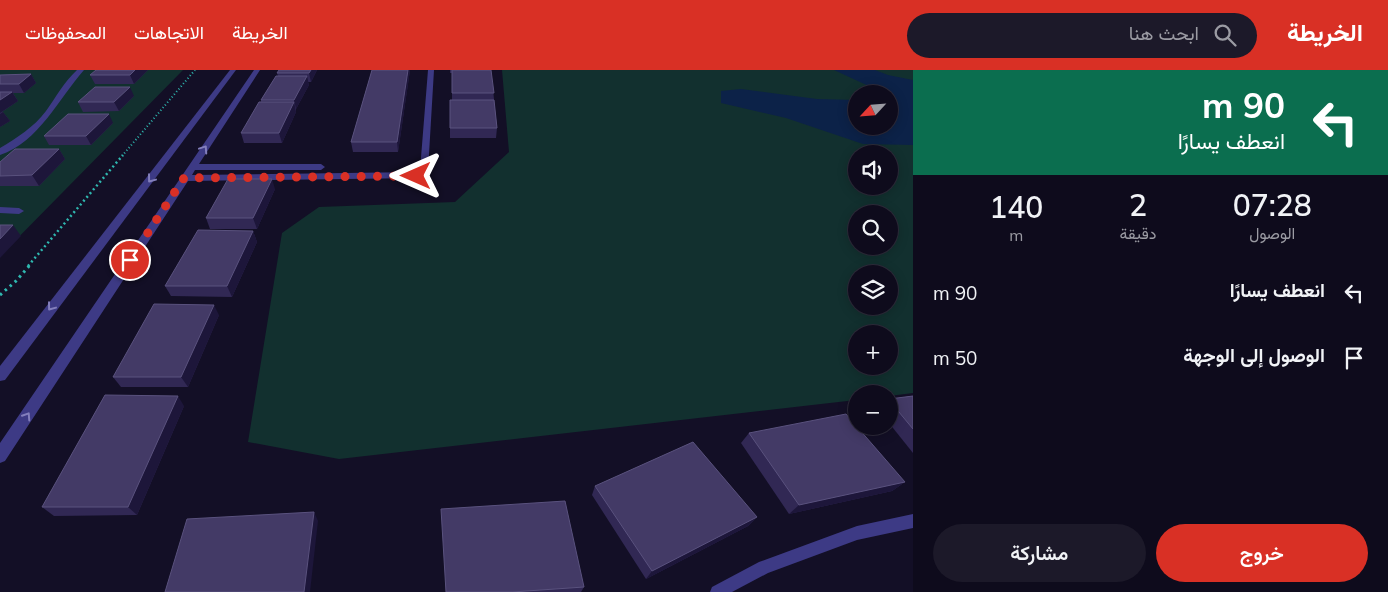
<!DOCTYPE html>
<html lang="ar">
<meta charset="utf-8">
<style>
:root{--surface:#0e0b1c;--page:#1c1929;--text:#f1f3f6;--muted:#9b9ba3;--line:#2e2b3b;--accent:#d93025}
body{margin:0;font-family:Mulish,Vazirmatn,sans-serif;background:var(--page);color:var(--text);direction:rtl;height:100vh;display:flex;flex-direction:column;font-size:19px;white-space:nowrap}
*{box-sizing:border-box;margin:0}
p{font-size:16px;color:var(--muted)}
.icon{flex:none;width:28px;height:28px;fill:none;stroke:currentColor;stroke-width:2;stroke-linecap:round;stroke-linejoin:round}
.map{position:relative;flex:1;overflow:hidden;direction:ltr}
.panel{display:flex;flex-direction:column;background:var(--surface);width:475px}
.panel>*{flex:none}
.guide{background:#0b6e4f;color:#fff;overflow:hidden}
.needle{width:32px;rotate:244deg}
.fabs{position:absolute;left:848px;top:15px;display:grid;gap:10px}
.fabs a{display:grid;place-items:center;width:50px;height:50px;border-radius:50%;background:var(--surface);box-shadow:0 2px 12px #0003,0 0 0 1px var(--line);font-size:25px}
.pin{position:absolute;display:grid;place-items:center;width:42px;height:42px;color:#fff;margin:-21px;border:2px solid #fff;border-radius:50%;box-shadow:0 1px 5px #0007}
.me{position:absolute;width:55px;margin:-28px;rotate:270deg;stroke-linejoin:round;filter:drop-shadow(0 0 4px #0008)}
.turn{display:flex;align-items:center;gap:18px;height:105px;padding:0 20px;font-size:22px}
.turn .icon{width:65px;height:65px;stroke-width:2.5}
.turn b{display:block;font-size:35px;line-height:42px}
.eta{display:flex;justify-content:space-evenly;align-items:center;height:85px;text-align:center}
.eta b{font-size:30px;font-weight:600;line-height:35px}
.cta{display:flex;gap:10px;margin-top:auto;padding:10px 20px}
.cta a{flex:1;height:58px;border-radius:30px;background:var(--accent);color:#fff;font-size:20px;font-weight:600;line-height:58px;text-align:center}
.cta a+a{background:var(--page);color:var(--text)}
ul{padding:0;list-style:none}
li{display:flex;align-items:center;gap:15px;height:65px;padding:0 20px}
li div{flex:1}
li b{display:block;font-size:19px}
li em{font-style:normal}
header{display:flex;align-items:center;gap:30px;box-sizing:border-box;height:70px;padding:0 25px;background:var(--accent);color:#fff}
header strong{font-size:24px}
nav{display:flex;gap:28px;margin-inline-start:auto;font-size:18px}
.search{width:350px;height:45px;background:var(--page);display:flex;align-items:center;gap:12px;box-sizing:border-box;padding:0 18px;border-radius:28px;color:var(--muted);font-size:19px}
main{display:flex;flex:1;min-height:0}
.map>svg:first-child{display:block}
</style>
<header>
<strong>الخريطة</strong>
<div class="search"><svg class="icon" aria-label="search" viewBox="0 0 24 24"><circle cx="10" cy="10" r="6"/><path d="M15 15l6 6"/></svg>ابحث هنا</div>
<nav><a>الخريطة</a><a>الاتجاهات</a><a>المحفوظات</a></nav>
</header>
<main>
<section class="panel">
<div class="guide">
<div class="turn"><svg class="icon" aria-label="left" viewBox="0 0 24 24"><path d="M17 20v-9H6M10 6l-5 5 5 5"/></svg><div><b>90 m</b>انعطف يسارًا</div></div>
</div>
<div class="eta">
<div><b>07:28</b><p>الوصول</p></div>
<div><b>2</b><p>دقيقة</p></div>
<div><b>140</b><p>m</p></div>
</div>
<ul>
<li><svg class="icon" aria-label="left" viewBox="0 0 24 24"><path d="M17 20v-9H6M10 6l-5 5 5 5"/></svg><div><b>انعطف يسارًا</b></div><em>90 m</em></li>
<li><svg class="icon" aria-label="arrive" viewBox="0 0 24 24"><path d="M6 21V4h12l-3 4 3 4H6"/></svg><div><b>الوصول إلى الوجهة</b></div><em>50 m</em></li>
</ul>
<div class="cta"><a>خروج</a><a>مشاركة</a></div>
</section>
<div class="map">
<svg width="913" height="522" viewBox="0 0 913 522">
<rect width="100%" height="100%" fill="#130f26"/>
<!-- green -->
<g fill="#12302f" fill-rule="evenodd">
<path d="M0 0H183L0 186Z"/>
<path d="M502 0H913V323L889 326V324H856V330L339 389 248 372 282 163 319 137 455 132 509 82ZM856 24H889V56H856ZM856 84H889V116H856ZM856 144H889V176H856ZM856 204H889V236H856ZM856 264H889V296H856Z"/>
</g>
<!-- water -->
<path fill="#0c2248" d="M834 0H875L888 5 913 10V75L863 74 786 48 721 33V21L741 19 817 29 856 30V56H889V24H870L873 18Z"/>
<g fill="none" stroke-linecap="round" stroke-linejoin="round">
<!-- path-far2 -->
<path stroke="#2fb8b0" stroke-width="2" stroke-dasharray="1 2.5" stroke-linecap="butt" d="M122 86 195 0"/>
<!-- path-far1 -->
<path stroke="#2fb8b0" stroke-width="2.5" stroke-dasharray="2 3" stroke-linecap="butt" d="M28 196 123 85"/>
<!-- path -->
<path stroke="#2fb8b0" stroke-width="3" stroke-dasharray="2.5 4" stroke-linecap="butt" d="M0 225 16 211 30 195"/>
<!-- lane -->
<path fill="#3d3a85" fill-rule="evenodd" d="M913 444V458L857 470 768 503 732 522H710L712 517 759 492 857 456Z"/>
<!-- street -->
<g fill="#3d3a85" fill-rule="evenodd">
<path d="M77 0H84C59 28 39 72 0 85V78C17 68 34 57 46 41 56 27 64 12 77 0Z"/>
<path d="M230 0H236L5 310 0 311V296Z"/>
<path d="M254 0H260L199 94H321L325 97 321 100H195L192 105 418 102 420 100 428 0H434L428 101 420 108 188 111 5 391 0 393V373Z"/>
<path d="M0 137 19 138 24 141 19 144 0 143Z"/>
</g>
</g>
<!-- wall -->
<g fill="#312854">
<path d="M148 0 134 14H95L90 5Z"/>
<path d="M317 0 311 12H308L309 15 296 39V42L282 73H244L241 63 261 32V30L278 6 277 3Z"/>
<path d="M372 0H410L398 82H353L351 72Z"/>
<path d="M450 0H491L497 58 496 68H450V30H452V3H450Z"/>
<path d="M31 4 36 13 24 23H13L18 31 2 42H3L10 51 0 57V5Z"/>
<path d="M134 26 119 41 83 42 78 32Z"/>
<path d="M113 53 91 75H49L44 66Z"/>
<path d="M59 79 65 89 39 116H0V92Z"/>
<path d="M275 119 257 159H210L206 148Z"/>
<path d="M253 161 257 172 232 227 171 226 165 216Z"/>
<path d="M219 245 188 317H121L113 307Z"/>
<path d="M913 326V383L889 353V329Z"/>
<path d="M184 336 137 445 54 446 42 437Z"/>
<path d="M749 363 905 412 892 421 789 444 741 373Z"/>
<path d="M595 416 757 447 748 456 646 509 592 425Z"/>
<path d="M584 517 581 522H446Z"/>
</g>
<!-- shaded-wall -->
<g fill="#1d163a">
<path d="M135 0H148L134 14 130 5Z"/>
<path d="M311 0H317L311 12 309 3Z"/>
<path d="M408 0H410L398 82 397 72Z"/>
<path d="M31 4 36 13 24 23 19 14Z"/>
<path d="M307 6 309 15 296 39 294 30Z"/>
<path d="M130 17 134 26 119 41 114 32Z"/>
<path d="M12 22 18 31 0 43V30Z"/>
<path d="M294 32 296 42 282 73 279 63Z"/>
<path d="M3 42 10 51 0 57V44Z"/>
<path d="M109 44 113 53 91 75 86 66Z"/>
<path d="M59 79 65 89 39 116 32 105Z"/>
<path d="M272 109 275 119 257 159 253 148Z"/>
<path d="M13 155 21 166 0 188V169Z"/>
<path d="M253 161 257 172 232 227 227 216Z"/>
<path d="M214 235 219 245 188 317 181 307Z"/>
<path d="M178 326 184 336 137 445 128 437Z"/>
<path d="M905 412 892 421 789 444 799 435Z"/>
<path d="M314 442 318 451 310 522H304Z"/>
<path d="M757 447 748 456 646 509 652 501Z"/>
</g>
<!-- building -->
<g fill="#433a66" stroke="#5a527e">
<path d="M96 0H135L130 5H90Z"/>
<path d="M279 0H311L309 3H277Z"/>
<path d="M372 0H408L397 72H351Z"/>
<path d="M452 0H491L494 23H452Z"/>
<path d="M31 4 19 14H0V5Z"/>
<path d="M276 6H307L294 30H261Z"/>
<path d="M95 17H130L114 32H78Z"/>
<path d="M0 22H12L0 30Z"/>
<path d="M450 30H494L497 58H450Z"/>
<path d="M259 32H294L279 63H241Z"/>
<path d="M68 44H109L86 66H44Z"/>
<path d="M15 79H59L32 105 0 106V92Z"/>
<path d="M228 109H272L253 148H206Z"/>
<path d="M0 155H13L0 169Z"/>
<path d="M198 160 253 161 227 216H165Z"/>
<path d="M154 234 214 235 181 307H113Z"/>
<path d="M105 325 178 326 128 437H42Z"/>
<path d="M913 326V359L889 330V329Z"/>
<path d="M846 344 905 412 799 435 749 363Z"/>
<path d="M693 372 757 447 652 501 595 416Z"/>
<path d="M565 431 584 517 512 522H446L441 439Z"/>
<path d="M314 442 304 522H165L187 449Z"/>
</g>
<!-- one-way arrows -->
<defs><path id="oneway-chevron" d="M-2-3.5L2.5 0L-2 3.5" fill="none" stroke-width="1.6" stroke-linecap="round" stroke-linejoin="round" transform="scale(1.25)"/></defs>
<g stroke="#837fbc">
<use href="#oneway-chevron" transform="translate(204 79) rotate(-56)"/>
<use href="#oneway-chevron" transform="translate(151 109) rotate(127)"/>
<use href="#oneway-chevron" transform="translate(51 237) rotate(127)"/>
<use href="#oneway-chevron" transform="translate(27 346) rotate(-57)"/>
</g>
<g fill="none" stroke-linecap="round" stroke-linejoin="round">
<!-- route -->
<path stroke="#d93025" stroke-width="9" stroke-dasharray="0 16.2" d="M130 190 184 108 416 106"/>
</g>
</svg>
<div class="fabs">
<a><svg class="needle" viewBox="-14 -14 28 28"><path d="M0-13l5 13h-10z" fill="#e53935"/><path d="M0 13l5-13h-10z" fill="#9b9ba3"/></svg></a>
<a><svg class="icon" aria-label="sound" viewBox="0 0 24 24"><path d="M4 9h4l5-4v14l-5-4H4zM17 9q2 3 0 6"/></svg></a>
<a><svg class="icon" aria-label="search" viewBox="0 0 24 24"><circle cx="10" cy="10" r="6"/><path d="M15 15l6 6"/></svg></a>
<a><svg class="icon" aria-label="layers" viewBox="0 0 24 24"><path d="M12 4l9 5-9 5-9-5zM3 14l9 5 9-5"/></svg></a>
<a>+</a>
<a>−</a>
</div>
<div class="pin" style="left:130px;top:190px;background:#d93025"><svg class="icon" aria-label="arrive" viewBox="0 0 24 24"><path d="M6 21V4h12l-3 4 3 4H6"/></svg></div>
<svg class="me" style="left:416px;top:106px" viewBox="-20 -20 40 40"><path d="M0-17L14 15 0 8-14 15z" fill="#d93025" stroke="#fff" stroke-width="4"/></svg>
</div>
</main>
